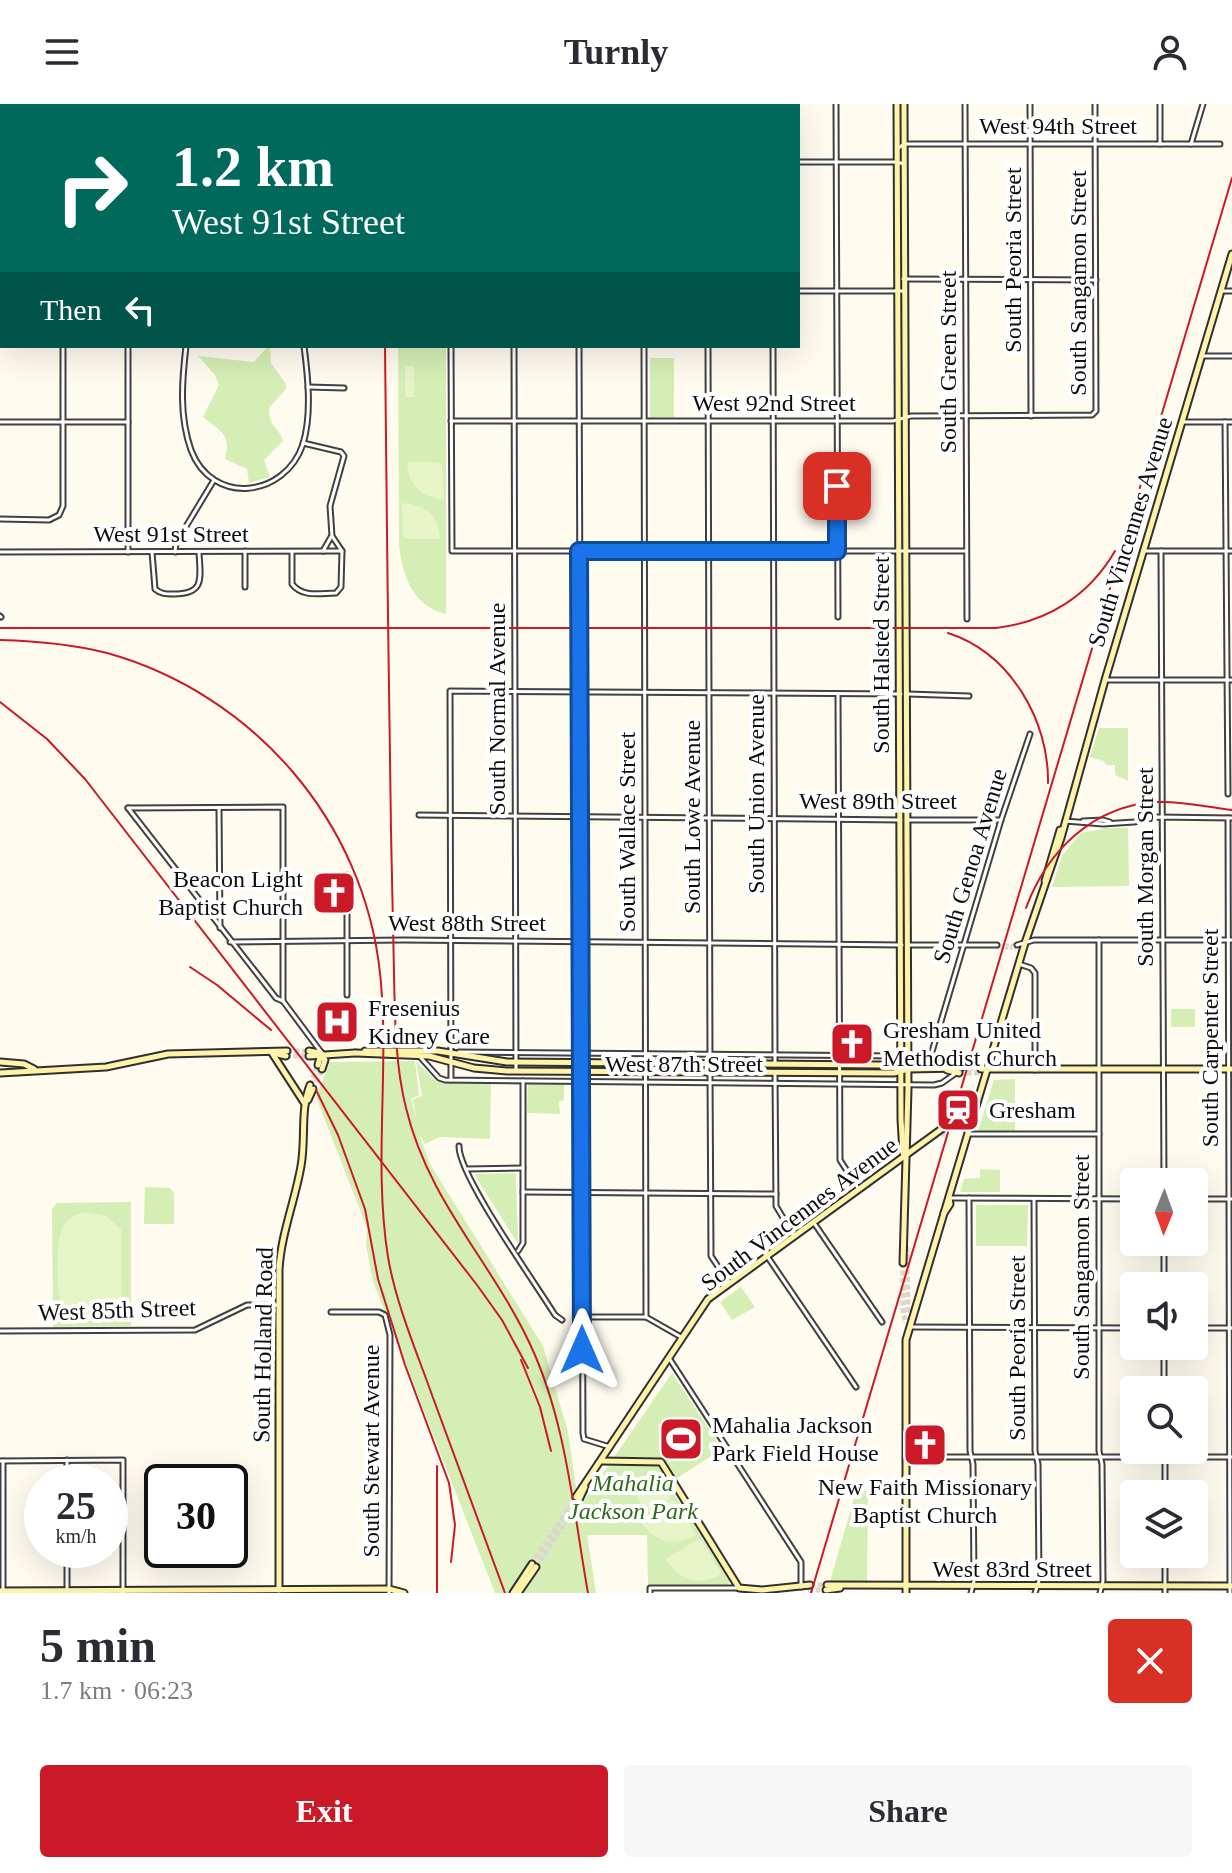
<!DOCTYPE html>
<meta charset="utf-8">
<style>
:root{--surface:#fff;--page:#f7f7f7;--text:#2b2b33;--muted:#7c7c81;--accent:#cc1928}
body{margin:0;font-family:Georgia,serif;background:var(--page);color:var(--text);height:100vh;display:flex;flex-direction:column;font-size:30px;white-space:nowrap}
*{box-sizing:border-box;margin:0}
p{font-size:26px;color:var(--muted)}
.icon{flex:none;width:44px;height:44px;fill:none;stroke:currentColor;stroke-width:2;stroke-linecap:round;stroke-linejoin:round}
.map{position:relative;height:1489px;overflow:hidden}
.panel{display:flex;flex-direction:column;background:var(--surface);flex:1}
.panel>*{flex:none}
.guide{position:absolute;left:0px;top:0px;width:800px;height:244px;box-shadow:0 8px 32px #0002;background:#00695c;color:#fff;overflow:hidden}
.needle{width:52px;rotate:181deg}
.buttons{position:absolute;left:1120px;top:1064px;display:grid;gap:16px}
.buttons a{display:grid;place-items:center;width:88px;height:88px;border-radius:8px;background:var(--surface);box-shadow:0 8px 32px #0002;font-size:40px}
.speed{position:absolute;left:24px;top:1360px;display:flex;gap:16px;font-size:40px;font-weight:700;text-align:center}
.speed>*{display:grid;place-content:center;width:104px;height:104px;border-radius:50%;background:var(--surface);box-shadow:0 8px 32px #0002;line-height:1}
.speed small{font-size:20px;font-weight:400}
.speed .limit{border:4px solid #111;border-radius:12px;background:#fff;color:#111}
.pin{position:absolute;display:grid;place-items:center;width:68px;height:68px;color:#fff;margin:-34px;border-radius:16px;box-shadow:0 4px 12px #0006}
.me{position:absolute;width:88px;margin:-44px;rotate:0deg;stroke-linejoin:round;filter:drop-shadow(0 0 6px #0008)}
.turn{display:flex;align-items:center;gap:28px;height:168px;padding:0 40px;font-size:36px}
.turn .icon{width:104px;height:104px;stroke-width:2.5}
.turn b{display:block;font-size:56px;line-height:68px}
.then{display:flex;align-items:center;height:76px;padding:0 40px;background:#0003;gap:16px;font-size:30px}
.round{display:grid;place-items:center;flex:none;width:84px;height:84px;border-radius:8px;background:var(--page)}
.summary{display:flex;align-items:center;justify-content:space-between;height:136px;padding:0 40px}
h1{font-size:48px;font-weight:700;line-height:60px}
.action{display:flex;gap:16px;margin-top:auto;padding:16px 40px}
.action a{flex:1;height:92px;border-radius:8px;background:var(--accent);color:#fff;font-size:32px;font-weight:700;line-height:92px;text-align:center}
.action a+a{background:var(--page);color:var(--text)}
header{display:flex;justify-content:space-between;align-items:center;height:104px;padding:0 40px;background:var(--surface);font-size:36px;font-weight:700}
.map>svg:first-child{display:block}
</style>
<header><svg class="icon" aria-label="menu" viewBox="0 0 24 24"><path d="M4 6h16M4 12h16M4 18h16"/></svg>Turnly<svg class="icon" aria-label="person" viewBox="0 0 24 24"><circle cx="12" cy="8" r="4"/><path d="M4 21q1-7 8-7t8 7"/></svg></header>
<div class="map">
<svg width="1232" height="1489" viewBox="0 0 1232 1489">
<rect width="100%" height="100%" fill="#fffbef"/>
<!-- green -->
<g fill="#d4eeb5">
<path d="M268 242H270L271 259 286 280V285L269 304C269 325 280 323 283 337L264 356 270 373 249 379 247 365 225 355C231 331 222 328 203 313L219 281 215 271 198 252 254 258Z"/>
<path d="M398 242H446V510C412 503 401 468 399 438Z"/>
<rect x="650" y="254" width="24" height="61"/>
<path d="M1099 624H1128V677L1115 671V661H1106L1104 657 1090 653Z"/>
<path d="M1106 724H1128L1129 782 1052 783 1062 752 1081 729Z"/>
<rect x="1171" y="905" width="24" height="18"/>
<path d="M717 952H769L768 958 717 957Z"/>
<path d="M415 957 419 991 411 995 416 1013 413 995 422 992 416 957 437 978 491 980 490 1035 440 1033 425 1040 419 1030 430 1060 543 1242 568 1328 579 1404 672 1269 722 1345 668 1380 730 1478 728 1481H648L647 1431H587L596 1489H495L373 1177 366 1141 367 1124 316 993 330 958Z"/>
<path d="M1015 975V1028L978 1027 994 976Z"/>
<path d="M528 979H564V996L559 998 560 1010 527 1009Z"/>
<path d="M980 1065 1000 1066V1088H960L964 1075 980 1074Z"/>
<path d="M516 1069 518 1140 474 1070Z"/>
<path d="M145 1083 170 1084 174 1089V1120H144Z"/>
<path d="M131 1098V1222L53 1223 52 1105 57 1099Z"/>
<path d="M976 1101H1028L1027 1142H976Z"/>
<path d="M741 1183 755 1203 732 1216 720 1198Z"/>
<path d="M856 1387H868L867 1478H830Z"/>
</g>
<!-- pitch -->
<g fill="#e6f4c8">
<rect x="405" y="262" width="9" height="31"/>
<path d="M407 358H438L442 362 444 396C421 392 408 382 407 358Z"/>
<path d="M402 399C425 401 439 411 440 435H406L403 431Z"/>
<path d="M84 1108 106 1112 121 1125 122 1207C105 1208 91 1221 73 1211 68 1208 63 1203 61 1197 56 1184 56 1133 63 1122 68 1114 75 1111 84 1108Z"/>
<path d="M659 1377 670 1395 647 1409 636 1391Z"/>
<path d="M673 1396 676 1397 696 1431C673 1444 654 1438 639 1416Z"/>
<path d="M699 1435 702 1436 722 1470C698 1483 680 1477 665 1455Z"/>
</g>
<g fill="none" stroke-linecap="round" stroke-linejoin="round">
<!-- street-tunnel -->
<g stroke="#dbd7cd" stroke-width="3" stroke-dasharray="3 1.5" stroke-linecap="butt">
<path d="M997 841H1017"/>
<path d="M996 844H1016"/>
</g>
<!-- secondary-tunnel -->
<g stroke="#dbd7cd" stroke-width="5" stroke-dasharray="5 2.5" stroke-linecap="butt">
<path d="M287 947H309"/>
<path d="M286 952H309"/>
<path d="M961 964 981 965"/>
<path d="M959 969H979"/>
<path d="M310 981 318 961"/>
<path d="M313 985 322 965"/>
<path d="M943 1024 969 1007"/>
<path d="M941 1031 966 1014"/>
<path d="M907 1143 908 1210"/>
<path d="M903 1159V1210L906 1217"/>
<path d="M532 1460 576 1393"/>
<path d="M536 1463 577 1400"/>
<path d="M810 1481H827"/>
<path d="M808 1486H826"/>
</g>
<!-- street casing -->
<g stroke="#414141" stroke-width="7">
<g id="street">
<path d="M63 0V2"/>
<path d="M127 0V2"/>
<path d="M312 0V2"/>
<path d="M451 0V2"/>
<path d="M514 0V2"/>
<path d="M578 0V2"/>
<path d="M643 0V2"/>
<path d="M707 0V2"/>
<path d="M772 0V2"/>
<path d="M836 0 838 513"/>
<path d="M965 0 967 515"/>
<path d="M1030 0 1031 312"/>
<path d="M1160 0V40"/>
<path d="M1191 40 1203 0"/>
<path d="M897 45 904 40H1220"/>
<path d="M798 58H897L904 60"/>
<path d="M0 59H2"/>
<path d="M903 175 1096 176"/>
<path d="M798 187H905"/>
<path d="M1221 187H1232"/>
<path d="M0 188H2"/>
<path d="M128 242V448"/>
<path d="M186 242C182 277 179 312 191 346 212 402 285 394 303 340 312 310 308 273 304 242"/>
<path d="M451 242 452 447H966"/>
<path d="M514 242 516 966"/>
<path d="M579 242 583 1329 584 1335 610 1343"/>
<path d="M644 242 646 1213"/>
<path d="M708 242 710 958"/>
<path d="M773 242 775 958"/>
<path d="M1202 252H1232"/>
<path d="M308 283 344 284"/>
<path d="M451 317H893L911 312 1092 311 1096 307 1095 0"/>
<path d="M0 318H128"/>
<path d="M1182 318H1232"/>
<path d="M1225 318 1228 690"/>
<path d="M0 415 49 416 59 411 63 402V242"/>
<path d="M323 447 331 433"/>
<path d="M1144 447H1232"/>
<path d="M1161 447 1164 1078"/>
<path d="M0 448 342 447"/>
<path d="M152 448 155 485C161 490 165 490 174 490 206 490 200 473 199 448"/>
<path d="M175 448 176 439 214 376"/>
<path d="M292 448V480C303 494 320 489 336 489L341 483 342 447 332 432 330 402 344 352 341 348 303 339"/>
<path d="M245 483V447"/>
<path d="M0 512 1 513"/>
<path d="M1105 576H1232"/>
<path d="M838 590 840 1056 858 1084"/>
<path d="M908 590 969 592"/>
<path d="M128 704 283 703V897"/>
<path d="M128 704 276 894 283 897 321 948"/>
<path d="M219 704 220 824"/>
<path d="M419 711 901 716"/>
<path d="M1228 714 1230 1489"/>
<path d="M909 716H1001"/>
<path d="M1065 717 1103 720 1134 718 1157 713 1232 714"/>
<path d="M1083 717 1103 716 1110 718"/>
<path d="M1099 836V1347L1102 1360 1103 1477 1100 1489"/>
<path d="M230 838 403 836 902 841"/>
<path d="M909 841H997"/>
<path d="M1017 841 1034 836H1232"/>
<path d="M1019 860 1031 864 1035 869V966"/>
<path d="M347 891V771"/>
<path d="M459 948 899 952"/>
<path d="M907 951 941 952 955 963"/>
<path d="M931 951 1001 716 1030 630"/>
<path d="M421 954 439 974 445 976 934 981 942 979 956 969"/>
<path d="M710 970 711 1152 729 1179"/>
<path d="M775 970 776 1102 794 1132"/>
<path d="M451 976 450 587 901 590"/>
<path d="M968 1030H1099"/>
<path d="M459 1042C458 1071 536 1180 555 1211L562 1216"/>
<path d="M466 1065 523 1064"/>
<path d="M523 1088 776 1090"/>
<path d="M950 1094 1134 1095"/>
<path d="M969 1094 970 1347 973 1360 974 1477 971 1489"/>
<path d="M1034 1095 1035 1347 1038 1360 1039 1477 1035 1489"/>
<path d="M1194 1095H1232"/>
<path d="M814 1119 882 1218"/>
<path d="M1164 1138V1182"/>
<path d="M518 1147 523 1139V977"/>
<path d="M767 1152 856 1283"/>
<path d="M331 1208H379L385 1211 390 1231 389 1489"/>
<path d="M582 1213H646L681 1233"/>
<path d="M910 1223 1134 1224"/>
<path d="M1194 1224H1232"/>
<path d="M0 1227 195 1226 247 1201H279"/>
<path d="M1164 1242V1286"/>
<path d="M669 1254 801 1458V1483"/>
<path d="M1165 1346V1390"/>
<path d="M906 1353H1232"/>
<path d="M67 1356V1378"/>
<path d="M0 1357 123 1356V1489"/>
<path d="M3 1357V1485"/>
<path d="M67 1446V1486"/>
<path d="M1165 1450V1489"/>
<path d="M650 1489V1484H738"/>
</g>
</g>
<!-- secondary casing -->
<g stroke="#303030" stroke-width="9">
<g id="secondary">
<path d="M897 0 901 1015 903 1049"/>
<path d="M1045 777 1060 726"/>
<path d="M309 947 320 949"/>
<path d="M365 947H438L507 958 880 961 902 964"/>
<path d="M272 949 305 1000"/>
<path d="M273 949 286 952"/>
<path d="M321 949 325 956 322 965"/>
<path d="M356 949 429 952 474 964 507 967 894 969 908 965 961 964"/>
<path d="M309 952 355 949"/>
<path d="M0 958 24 960 34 965"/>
<path d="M318 961 321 950"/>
<path d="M981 965H1232"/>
<path d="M947 966 959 969"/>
<path d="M0 969 106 963 168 950 287 947"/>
<path d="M308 996 313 985"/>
<path d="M944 1109 950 1100 949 1094"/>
<path d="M903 1159 908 985 904 0"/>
<path d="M602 1357 661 1358 739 1484 762 1486 810 1481"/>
<path d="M576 1393 708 1195 943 1024"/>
<path d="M577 1400 585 1383"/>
<path d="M827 1481 1232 1482"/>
<path d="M279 1486V1166C281 1130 295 1097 301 1062 306 1035 300 1007 310 981"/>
<path d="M826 1486 840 1484"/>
<path d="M0 1487 389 1485 404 1489"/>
<path d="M513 1489 532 1460"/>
<path d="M518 1489 536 1463"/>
<path d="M906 1489V1236L1025 839 1061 734 1105 576 1232 150"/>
</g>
</g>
<!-- street -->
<use href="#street" stroke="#fff" stroke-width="3"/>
<!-- secondary -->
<use href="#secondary" stroke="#fff3aa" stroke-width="5"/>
<!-- rail -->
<g stroke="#cc1928" stroke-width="2">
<path d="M387 0V2"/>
<path d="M385 242C386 404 389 565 391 727 392 775 393 822 394 869 395 915 395 960 406 1004 428 1096 490 1156 529 1238 566 1315 573 1405 588 1489"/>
<path d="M0 524H996C1047 518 1089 492 1115 447"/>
<path d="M948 529C1010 549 1049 616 1048 679"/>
<path d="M0 536C36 537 72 540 107 549 254 590 364 718 380 869 390 963 373 1059 388 1153 396 1200 416 1246 432 1291 456 1357 480 1423 505 1489"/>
<path d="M0 598 47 635 85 675 477 1181 502 1216 528 1264"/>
<path d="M1026 804C1047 747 1093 701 1158 698 1183 697 1207 703 1232 706"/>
<path d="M190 863 217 881 271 926"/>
<path d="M316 986 338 1031 365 1105 378 1175 405 1261 449 1379 455 1421 451 1458"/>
<path d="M521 1256 540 1303 551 1347"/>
<path d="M437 1362V1489"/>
<path d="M811 1489 1232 74"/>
</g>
</g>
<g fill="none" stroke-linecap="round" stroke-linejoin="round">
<!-- route casing -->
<g stroke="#114b97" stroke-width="20">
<path id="route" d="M582 1246 579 447H837V382"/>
</g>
<!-- route -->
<use href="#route" stroke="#1a73e8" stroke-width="14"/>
</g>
<!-- icons -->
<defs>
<g id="church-square" transform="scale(2.3)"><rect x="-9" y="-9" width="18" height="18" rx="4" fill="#cc1928" stroke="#fff"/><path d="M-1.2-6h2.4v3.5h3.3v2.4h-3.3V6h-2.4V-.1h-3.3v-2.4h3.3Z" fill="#fff"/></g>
<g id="hospital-square" transform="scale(2.3)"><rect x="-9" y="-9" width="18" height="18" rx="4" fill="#cc1928" stroke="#fff"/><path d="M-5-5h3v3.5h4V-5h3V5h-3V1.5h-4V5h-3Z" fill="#fff"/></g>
<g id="station-square" transform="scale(2.3)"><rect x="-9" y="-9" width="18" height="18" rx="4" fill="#cc1928" stroke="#fff"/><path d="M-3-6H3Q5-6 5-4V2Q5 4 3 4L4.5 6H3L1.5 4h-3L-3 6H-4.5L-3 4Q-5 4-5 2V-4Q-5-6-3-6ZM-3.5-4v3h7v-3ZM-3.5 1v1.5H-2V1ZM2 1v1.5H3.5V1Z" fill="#fff"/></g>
<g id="stadium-square" transform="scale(2.3)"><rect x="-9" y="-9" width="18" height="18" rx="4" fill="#cc1928" stroke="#fff"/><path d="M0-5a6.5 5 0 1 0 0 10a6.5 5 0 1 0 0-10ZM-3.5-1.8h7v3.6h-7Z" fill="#fff"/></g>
</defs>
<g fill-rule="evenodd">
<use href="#church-square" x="334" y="789"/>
<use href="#hospital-square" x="337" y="918"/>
<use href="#church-square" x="852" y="940"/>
<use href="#station-square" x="958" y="1006"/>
<use href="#stadium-square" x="681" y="1335"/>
<use href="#church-square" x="925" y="1341"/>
</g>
<g text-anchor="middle" stroke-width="8" stroke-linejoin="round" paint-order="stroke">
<!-- street labels -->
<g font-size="24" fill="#0e0e0e" stroke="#fff">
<text x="1058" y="30">West 94th Street</text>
<text transform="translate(1013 156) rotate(-90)" y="8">South Peoria Street</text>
<text transform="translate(1078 179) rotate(-90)" y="8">South Sangamon Street</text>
<text transform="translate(948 258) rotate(-90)" y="8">South Green Street</text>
<text x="774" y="307">West 92nd Street</text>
<text transform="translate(1130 428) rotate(-73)" y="8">South Vincennes Avenue</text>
<text x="171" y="438">West 91st Street</text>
<text transform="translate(881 551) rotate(-90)" y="8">South Halsted Street</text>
<text transform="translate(497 605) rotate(-90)" y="8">South Normal Avenue</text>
<text transform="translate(756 690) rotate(-90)" y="8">South Union Avenue</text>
<text x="878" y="705">West 89th Street</text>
<text transform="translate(692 713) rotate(-90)" y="8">South Lowe Avenue</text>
<text transform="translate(627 728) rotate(-90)" y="8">South Wallace Street</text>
<text transform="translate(970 762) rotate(-73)" y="8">South Genoa Avenue</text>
<text transform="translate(1145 763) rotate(-90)" y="8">South Morgan Street</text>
<text x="467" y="827">West 88th Street</text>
<text transform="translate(1210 934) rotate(-90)" y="8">South Carpenter Street</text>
<text x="684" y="968">West 87th Street</text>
<text transform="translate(799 1110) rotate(-37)" y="8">South Vincennes Avenue</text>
<text transform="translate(1081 1163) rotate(-90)" y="8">South Sangamon Street</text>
<text transform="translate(117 1206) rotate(-2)" y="8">West 85th Street</text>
<text transform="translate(263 1241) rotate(-89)" y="8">South Holland Road</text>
<text transform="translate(1017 1244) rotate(-90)" y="8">South Peoria Street</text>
<text transform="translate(371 1347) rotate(-90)" y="8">South Stewart Avenue</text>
<text x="1012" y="1473">West 83rd Street</text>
</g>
<!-- poi labels -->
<g font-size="24" fill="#0e0e0e" stroke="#fff" text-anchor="start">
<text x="303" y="783" text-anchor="end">Beacon Light<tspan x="303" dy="28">Baptist Church</tspan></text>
<text x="368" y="912">Fresenius<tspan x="368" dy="28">Kidney Care</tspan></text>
<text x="883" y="934">Gresham United<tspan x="883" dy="28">Methodist Church</tspan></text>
<text x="989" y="1014">Gresham</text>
<text x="712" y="1329">Mahalia Jackson<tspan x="712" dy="28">Park Field House</tspan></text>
<text x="925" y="1391" text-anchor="middle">New Faith Missionary<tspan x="925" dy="28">Baptist Church</tspan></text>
</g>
<!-- park labels -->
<g font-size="24" font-style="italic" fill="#2d6c18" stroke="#fff">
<text x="633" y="1387">Mahalia<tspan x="633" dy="28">Jackson Park</tspan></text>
</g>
</g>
</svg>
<div class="buttons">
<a><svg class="needle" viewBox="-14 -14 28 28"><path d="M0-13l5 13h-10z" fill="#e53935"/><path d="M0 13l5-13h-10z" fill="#7c7c81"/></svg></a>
<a><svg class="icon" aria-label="sound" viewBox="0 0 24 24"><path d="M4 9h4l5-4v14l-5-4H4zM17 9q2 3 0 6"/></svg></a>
<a><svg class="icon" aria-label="search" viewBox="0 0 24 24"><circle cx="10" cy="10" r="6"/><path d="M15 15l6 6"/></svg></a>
<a><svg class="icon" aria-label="layers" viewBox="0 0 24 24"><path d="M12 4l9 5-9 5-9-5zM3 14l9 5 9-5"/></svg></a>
</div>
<div class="speed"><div>25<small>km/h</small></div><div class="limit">30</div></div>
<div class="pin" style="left:837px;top:382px;background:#d93025"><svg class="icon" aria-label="arrive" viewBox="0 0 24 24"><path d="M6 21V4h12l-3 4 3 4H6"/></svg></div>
<svg class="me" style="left:582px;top:1246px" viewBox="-20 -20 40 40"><path d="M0-17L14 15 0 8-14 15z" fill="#1a73e8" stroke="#fff" stroke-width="4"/></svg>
<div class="guide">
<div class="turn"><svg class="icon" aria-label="right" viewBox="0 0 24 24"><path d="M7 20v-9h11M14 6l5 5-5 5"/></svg><div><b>1.2 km</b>West 91st Street</div></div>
<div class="then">Then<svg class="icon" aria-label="left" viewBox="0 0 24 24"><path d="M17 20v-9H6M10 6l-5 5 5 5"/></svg></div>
</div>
</div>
<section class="panel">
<div class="summary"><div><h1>5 min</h1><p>1.7 km · 06:23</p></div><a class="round" style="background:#d93025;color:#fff"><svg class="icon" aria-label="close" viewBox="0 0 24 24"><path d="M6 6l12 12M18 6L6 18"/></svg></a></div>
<div class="action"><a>Exit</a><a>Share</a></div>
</section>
